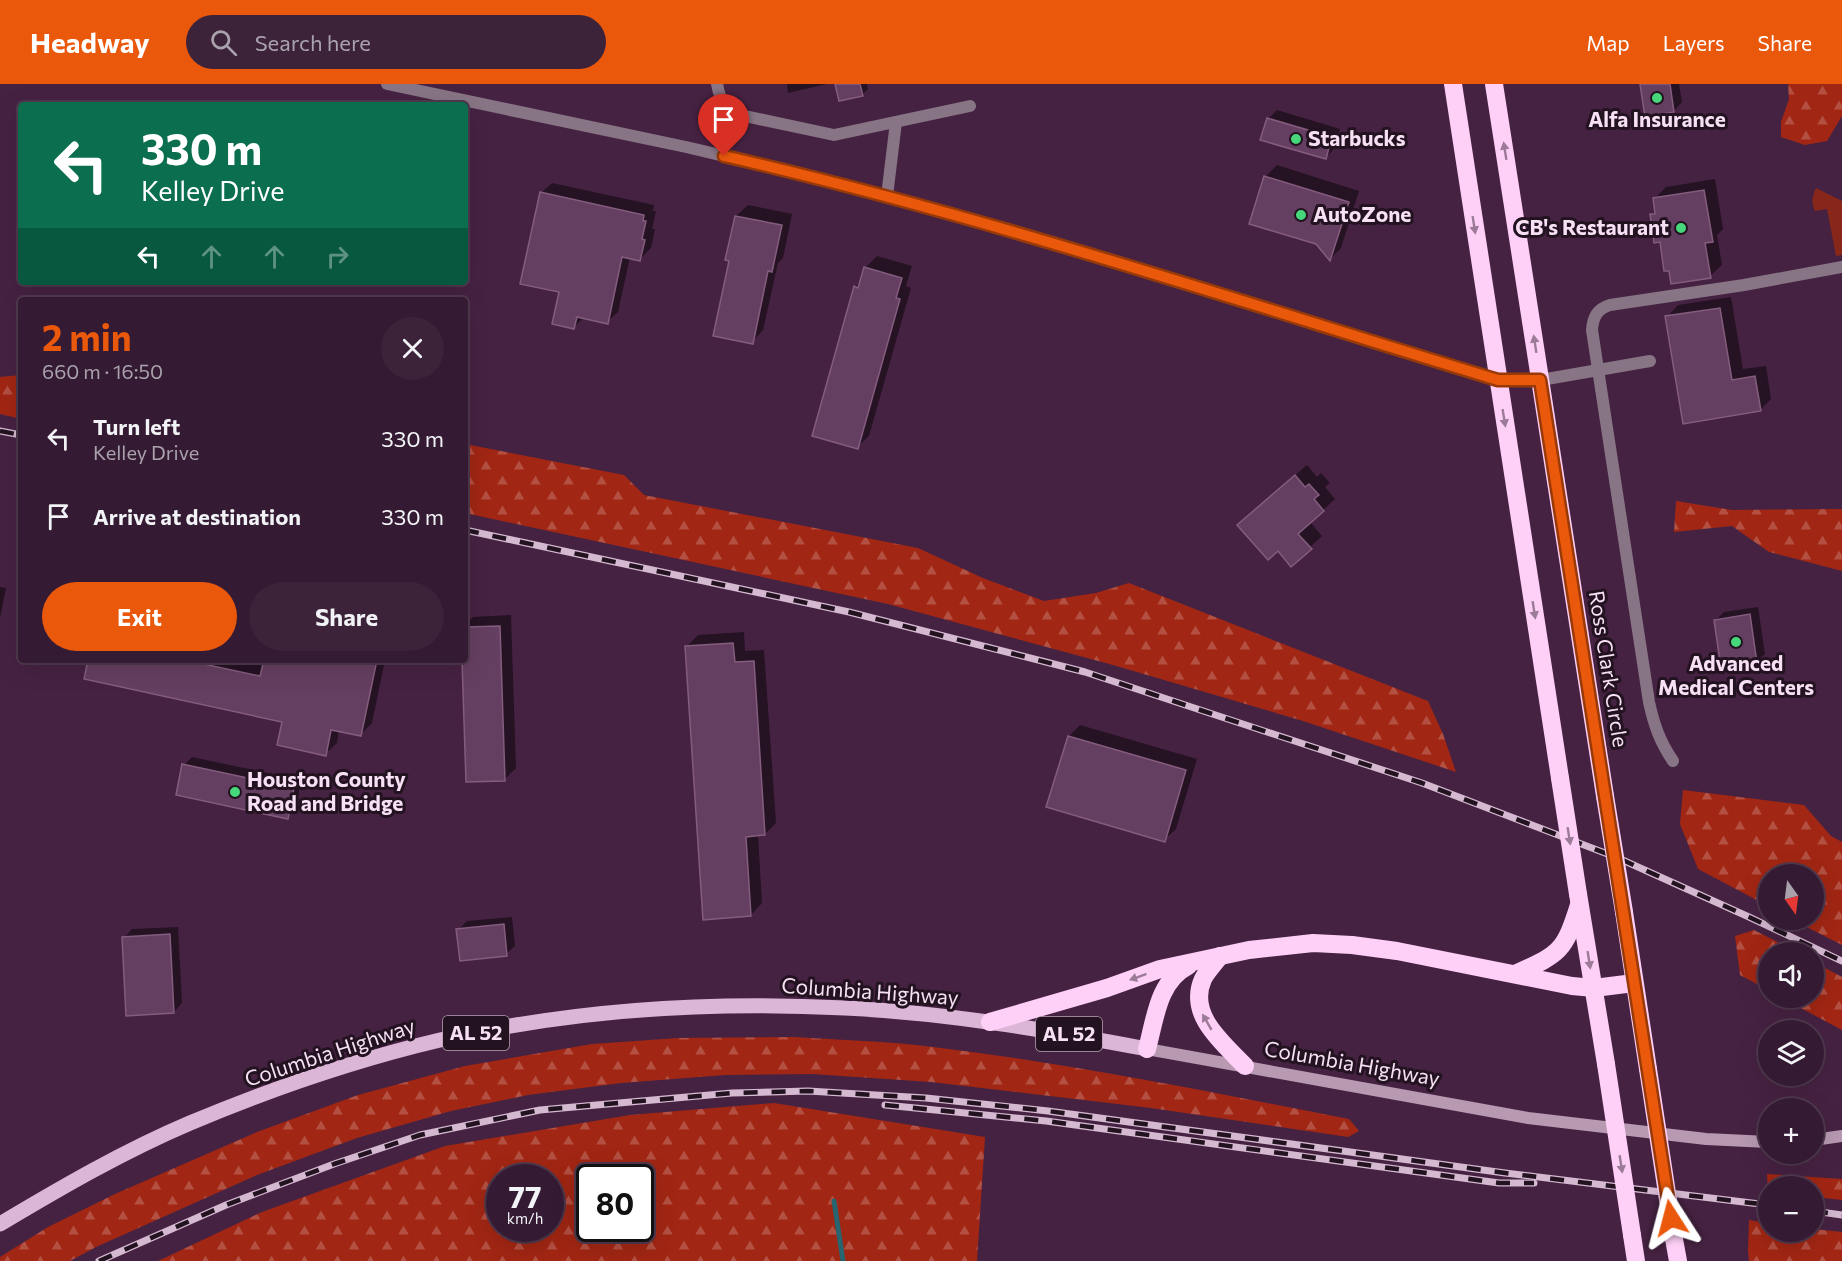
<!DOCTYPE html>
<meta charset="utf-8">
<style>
:root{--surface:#341a32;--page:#3c233a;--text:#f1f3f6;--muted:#a9a1ac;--line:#4e384d;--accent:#ea580c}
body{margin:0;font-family:Commissioner,sans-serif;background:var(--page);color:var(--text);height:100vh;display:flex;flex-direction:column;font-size:22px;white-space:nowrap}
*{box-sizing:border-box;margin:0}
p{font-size:20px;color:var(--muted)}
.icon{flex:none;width:33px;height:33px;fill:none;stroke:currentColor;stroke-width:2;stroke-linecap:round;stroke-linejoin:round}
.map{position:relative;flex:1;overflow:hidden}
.drawer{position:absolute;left:18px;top:213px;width:450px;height:366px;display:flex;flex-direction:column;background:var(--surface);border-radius:6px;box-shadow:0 6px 24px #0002,0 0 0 2px var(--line)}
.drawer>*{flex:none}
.banner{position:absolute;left:18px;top:18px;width:450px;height:183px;border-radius:6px;box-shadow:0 6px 24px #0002,0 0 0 2px var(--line);background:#0b6e4f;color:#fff;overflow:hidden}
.needle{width:39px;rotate:166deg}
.fabs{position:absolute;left:1758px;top:780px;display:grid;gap:12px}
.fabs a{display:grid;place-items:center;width:66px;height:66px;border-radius:50%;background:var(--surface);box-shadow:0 6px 24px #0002,0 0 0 2px var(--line);font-size:30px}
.speed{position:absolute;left:486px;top:1080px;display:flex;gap:12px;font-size:30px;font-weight:700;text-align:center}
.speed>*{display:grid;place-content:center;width:78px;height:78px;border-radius:50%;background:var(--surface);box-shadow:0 6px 24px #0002,0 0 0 2px var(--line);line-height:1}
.speed small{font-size:15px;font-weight:400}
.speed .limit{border:3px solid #111;border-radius:9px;background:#fff;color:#111}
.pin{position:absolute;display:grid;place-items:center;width:51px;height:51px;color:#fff;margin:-62px -26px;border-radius:50% 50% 50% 0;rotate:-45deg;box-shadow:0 0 6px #0007}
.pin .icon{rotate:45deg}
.me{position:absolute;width:66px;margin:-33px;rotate:351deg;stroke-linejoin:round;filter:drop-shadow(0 0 4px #0008)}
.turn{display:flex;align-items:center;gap:21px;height:126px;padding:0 24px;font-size:27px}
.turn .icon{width:78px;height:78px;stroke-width:2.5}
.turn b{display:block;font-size:42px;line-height:51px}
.lanes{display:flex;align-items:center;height:57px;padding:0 24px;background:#0003;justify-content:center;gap:30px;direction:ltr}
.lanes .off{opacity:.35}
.round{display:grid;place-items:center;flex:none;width:63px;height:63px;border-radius:32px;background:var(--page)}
.summary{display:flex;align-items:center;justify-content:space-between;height:102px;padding:0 24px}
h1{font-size:36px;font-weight:700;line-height:45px;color:var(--accent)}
.primary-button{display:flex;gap:12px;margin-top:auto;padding:12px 24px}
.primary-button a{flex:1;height:69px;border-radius:36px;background:var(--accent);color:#fff;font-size:24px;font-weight:700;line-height:69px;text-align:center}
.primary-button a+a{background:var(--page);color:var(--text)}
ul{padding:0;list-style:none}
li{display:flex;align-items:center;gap:18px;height:78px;padding:0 24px}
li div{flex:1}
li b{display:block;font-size:22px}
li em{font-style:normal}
header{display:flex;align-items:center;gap:36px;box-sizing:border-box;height:84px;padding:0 30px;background:var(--accent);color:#fff}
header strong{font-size:28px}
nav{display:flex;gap:33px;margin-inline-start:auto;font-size:21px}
.search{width:420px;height:54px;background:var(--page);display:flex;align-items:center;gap:15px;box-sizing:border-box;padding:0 21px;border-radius:33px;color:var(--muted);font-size:22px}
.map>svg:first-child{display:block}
</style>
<header>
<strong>Headway</strong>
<div class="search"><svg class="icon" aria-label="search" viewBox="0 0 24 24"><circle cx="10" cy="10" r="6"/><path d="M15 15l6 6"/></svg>Search here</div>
<nav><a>Map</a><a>Layers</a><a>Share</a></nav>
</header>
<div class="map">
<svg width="1842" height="1177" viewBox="0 0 1842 1177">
<defs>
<pattern id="forest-firs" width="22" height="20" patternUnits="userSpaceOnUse" patternTransform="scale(1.5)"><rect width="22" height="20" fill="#a12613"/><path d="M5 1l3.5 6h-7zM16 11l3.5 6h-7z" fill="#b35042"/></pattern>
</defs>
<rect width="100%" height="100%" fill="#462242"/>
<!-- grass -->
<path fill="#872719" d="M1816 104 1842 117V171L1836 172 1827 125 1815 127C1811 118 1812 113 1816 104Z"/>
<!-- forest -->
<g fill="url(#forest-firs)" fill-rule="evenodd">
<path d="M1788 0H1842V32L1827 57 1805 61 1781 53V38L1789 15Z"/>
<path d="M21 291V335L0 330V293Z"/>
<path d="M465 360 624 391 644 411 918 464 983 494 1044 517 1096 509 1129 499 1428 617 1443 650 1456 688 1303 637 1113 581 888 520 465 429Z"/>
<path d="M1676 417 1732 426 1842 425V487L1769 468 1732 442 1674 448Z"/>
<path d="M1683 706 1804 721 1831 752 1842 758V861L1793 836H1814V790H1768V822L1698 785 1680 740Z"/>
<path d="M1754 846 1797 868H1768V906L1740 891 1735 852Z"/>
<path d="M1814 878 1842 893V946L1782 914H1814Z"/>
<path d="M793 953C840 956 887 957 933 963 1073 980 1211 1008 1349 1035L1359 1047 1348 1053 1151 1024 931 998 812 990 725 991 621 999 528 1011 451 1027 357 1054 257 1091 96 1163 70 1177H0V1173L48 1143 115 1110 257 1048 358 1011 465 982 592 960 679 954Z"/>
<path d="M774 1019 985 1053 977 1177H158L262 1128 445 1062 630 1031ZM500 1094H550V1144H500ZM590 1094H640V1144H590Z"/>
<path d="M1767 1090 1842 1095V1116L1814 1113V1102H1768V1108Z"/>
<path d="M1749 1136 1768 1139V1148H1814V1145L1842 1148V1177H1749L1748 1167Z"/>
</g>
<!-- shadow -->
<g fill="#0007">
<path d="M787 0H827L788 9Z"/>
<path d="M837 0H867L868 5 862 11Z"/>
<path d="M1642 0H1679L1682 18 1674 27Z"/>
<path d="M1277 26 1340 45 1334 65 1325 74 1268 35Z"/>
<path d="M1277 81 1359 107 1341 164 1330 175 1265 93Z"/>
<path d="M1715 95 1723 145 1717 151 1722 181 1710 192 1661 156 1651 131 1656 126 1654 115 1666 103Z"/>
<path d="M552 99 654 121 653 127H656L652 145H655L651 164 640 175 630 173 618 228 607 238 584 233 574 243 560 207 541 109Z"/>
<path d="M748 121 792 130 783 174 778 179 763 246 752 258 736 132Z"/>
<path d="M877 172 912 182 906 202 911 204 869 352 857 363 855 203 862 197 865 184Z"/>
<path d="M1731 213 1743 285 1766 282 1771 315 1760 326 1667 233 1678 221Z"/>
<path d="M1307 381 1317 393 1321 389 1330 399 1325 403 1335 415 1310 438 1322 452 1292 480 1250 430Z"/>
<path d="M0 503 6 504 0 534Z"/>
<path d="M1758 523 1765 570 1756 578 1716 536 1724 528Z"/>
<path d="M511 531 516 684 505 695 463 576H465V541L473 533Z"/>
<path d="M744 548 745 567 764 566 776 739 765 750 758 751 762 819 751 831 686 563 698 551Z"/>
<path d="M89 576H248L264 580 265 576H385L372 639 360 651 339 646 337 659 325 670 284 636Z"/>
<path d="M1080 641 1197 675 1176 745 1164 756 1069 652Z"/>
<path d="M192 673 301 696 296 724 287 733 184 681Z"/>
<path d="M512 833 515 862 506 870 458 846 467 837Z"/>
<path d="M178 843 182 919 174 928 124 854 132 845Z"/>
</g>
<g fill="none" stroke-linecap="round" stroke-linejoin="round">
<!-- stream -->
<path stroke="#276570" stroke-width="5" d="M834 1117 843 1177"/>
</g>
<!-- building -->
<g fill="#653f61" stroke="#845c7e" stroke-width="1.5">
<path d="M835 0H860L863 12 839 17Z"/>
<path d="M1640 0H1670L1674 28 1645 33Z"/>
<path d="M1267 34 1332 53 1326 75 1260 56Z"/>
<path d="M1264 92 1349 118 1330 177 1316 160 1249 140Z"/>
<path d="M1704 106 1713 158 1705 159 1711 194 1671 200 1669 187H1664L1660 158 1654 159 1650 130H1655L1653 114Z"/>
<path d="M540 108 644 131 643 137H646L642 155 645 156 640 177 622 173 608 240 577 233 574 245 552 240 559 208 520 200Z"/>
<path d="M735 132 782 141 772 188 768 187 753 260 713 252 729 177 725 176Z"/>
<path d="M864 183 902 194 896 214 900 215 858 365 812 352 854 202 858 204Z"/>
<path d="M1720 224 1732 296 1755 292 1761 327 1683 340 1665 232Z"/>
<path d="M1295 391 1305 403 1309 400 1319 411 1314 415 1324 427 1298 450 1312 465 1291 483 1278 467 1268 476 1237 441Z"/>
<path d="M1750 530 1757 579 1721 584 1714 536Z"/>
<path d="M500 542 505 697 466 698 462 576H465V543Z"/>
<path d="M733 559 735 578 754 577 765 751 746 753 751 832 703 836 685 562Z"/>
<path d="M88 576H185L260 592 264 576H377L361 652 331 646 326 672 277 661 282 638 84 595Z"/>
<path d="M1068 652 1186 686 1165 758 1046 723Z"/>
<path d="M182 680 294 704 288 735 176 711Z"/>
<path d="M504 840 507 872 460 877 456 845Z"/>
<path d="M170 850 174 929 126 932 122 853Z"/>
</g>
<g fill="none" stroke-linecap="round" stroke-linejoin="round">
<!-- street -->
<g stroke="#877484" stroke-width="12">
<path d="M387 0 686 63 780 85 887 112 1073 165 1498 296H1541L1650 277"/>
<path d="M717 0C720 16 724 25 740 31L834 51 970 22"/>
<path d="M887 112 896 38"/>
<path d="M1673 677C1660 658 1654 641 1649 618L1592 246C1593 233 1597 225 1610 221L1744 201 1842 183"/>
</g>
<!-- secondary -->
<g stroke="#b799b2" stroke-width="12">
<path d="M1147 965 1528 1034 1706 1055 1768 1058"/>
<path d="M1814 1056 1842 1052"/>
</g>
<!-- primary -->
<path stroke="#dcb6d6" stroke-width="15" d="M0 1140C62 1103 124 1067 190 1039 271 1005 355 976 440 956 571 926 711 917 845 924 947 929 1047 946 1147 965"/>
<!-- highway -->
<g stroke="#fed0f7" stroke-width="18">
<path d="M1453 0 1560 694"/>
<path d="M1494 0 1605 712"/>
<path d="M1578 810 1606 980"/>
<path d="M1624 828 1648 985"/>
<path d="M1220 872C1215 879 1207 887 1203 895 1187 931 1223 959 1245 982"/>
<path d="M1515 890C1559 870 1564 869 1579 821"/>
<path d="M990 938 1107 904 1160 885 1249 866 1313 859 1352 861 1397 867 1572 902 1594 904 1634 899"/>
<path d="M1147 965C1155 936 1158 897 1188 882"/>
<path d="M1632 1151 1636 1177"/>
<path d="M1674 1155 1678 1177"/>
</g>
<!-- rail casing -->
<g stroke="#d4b9d0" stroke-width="7">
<g id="rail">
<path d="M0 347 21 351"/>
<path d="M465 446 849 528 1085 588 1422 699 1618 774 1749 833 1842 877"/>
<path d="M885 1021 1046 1037 1499 1099H1534"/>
<path d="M1814 1127 1842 1131"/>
<path d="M99 1177 226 1121 334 1080 420 1051 540 1026 732 1009 808 1007 926 1014 1048 1027 1505 1089 1768 1121"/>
</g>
</g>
<!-- rail -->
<use href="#rail" stroke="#231321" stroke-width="4.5" stroke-dasharray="14" stroke-linecap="butt"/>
<!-- highway-bridge -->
<g stroke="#fed0f7" stroke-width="18">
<path d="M1560 694 1578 810"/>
<path d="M1605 712 1624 828"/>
<path d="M1606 980 1632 1151"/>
<path d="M1648 985 1674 1155"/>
</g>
</g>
<!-- one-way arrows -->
<defs><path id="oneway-solid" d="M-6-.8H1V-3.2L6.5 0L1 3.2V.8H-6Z" transform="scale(1.5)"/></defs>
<g fill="#9b7b97">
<use href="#oneway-solid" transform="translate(1505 67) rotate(-99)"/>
<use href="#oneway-solid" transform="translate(1474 141) rotate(81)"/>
<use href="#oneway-solid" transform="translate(1535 260) rotate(-99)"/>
<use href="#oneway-solid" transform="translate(1504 334) rotate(81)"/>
<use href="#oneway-solid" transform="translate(1534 526) rotate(81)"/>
<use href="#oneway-solid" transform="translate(1569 752) rotate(81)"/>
<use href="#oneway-solid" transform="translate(1589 876) rotate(81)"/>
<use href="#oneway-solid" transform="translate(1138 893) rotate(160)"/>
<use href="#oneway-solid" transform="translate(1207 938) rotate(-120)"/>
<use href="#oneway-solid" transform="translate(1621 1080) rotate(81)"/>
</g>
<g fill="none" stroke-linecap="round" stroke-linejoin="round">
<!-- route casing -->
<g stroke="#983908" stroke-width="15">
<path id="route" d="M724 72C986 132 1241 218 1498 296H1540L1671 1134"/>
</g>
<!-- route -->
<use href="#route" stroke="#ea580c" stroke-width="10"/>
</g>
<!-- markers -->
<g fill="#45d77a" stroke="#231321" stroke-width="2">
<circle cx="1657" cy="14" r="6"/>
<circle cx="1296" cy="55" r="6"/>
<circle cx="1301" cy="131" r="6"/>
<circle cx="1681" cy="144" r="6"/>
<circle cx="1736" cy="558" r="6"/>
<circle cx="235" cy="708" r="6"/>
</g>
<g text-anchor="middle" stroke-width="6" stroke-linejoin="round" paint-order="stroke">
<!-- shield labels -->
<g fill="#231321" stroke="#b8a2b5" stroke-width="1.5">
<rect x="443" y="932" width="66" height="34" rx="4.5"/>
<rect x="1036" y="933" width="66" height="34" rx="4.5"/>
</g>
<g font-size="20" font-weight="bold" fill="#f8e0f4">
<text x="476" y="956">AL 52</text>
<text x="1069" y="957">AL 52</text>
</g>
<!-- poi labels -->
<g font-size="21" font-weight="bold" fill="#f8e0f4" stroke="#231321" text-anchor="start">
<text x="1657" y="43" text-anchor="middle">Alfa Insurance</text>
<text x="1308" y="62">Starbucks</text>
<text x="1313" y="138">AutoZone</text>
<text x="1669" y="151" text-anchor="end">CB's Restaurant</text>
<text x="1736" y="587" text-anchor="middle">Advanced<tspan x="1736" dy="24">Medical Centers</tspan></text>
<text x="247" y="703">Houston County<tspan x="247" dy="24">Road and Bridge</tspan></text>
</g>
<!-- street labels -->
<g font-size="21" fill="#f8e0f4" stroke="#231321">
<text transform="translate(1608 585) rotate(81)" y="7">Ross Clark Circle</text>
<text transform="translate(870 908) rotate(4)" y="7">Columbia Highway</text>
<text transform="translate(330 969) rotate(-18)" y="7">Columbia Highway</text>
<text transform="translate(1352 980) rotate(10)" y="7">Columbia Highway</text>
</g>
</g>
</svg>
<div class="fabs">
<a><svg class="needle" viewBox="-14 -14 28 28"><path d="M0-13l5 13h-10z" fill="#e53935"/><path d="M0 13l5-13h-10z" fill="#a9a1ac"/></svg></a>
<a><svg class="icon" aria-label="sound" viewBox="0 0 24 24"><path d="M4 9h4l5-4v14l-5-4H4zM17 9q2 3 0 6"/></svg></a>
<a><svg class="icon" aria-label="layers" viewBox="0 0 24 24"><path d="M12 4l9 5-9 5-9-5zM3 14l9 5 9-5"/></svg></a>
<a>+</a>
<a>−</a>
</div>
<div class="speed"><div>77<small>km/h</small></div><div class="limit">80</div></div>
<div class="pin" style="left:724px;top:72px;background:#d93025"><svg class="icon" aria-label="arrive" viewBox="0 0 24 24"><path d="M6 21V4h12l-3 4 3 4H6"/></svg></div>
<svg class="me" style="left:1671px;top:1134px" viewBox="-20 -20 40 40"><path d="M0-17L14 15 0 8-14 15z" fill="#ea580c" stroke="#fff" stroke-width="4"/></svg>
<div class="banner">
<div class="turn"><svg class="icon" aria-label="left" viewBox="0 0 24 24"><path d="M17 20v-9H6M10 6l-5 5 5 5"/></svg><div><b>330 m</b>Kelley Drive</div></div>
<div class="lanes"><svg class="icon" aria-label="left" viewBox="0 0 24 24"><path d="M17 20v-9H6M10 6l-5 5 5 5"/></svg><svg class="icon off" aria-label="ahead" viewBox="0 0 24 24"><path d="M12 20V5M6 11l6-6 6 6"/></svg><svg class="icon off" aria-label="ahead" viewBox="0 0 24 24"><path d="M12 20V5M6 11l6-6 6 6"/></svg><svg class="icon off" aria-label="right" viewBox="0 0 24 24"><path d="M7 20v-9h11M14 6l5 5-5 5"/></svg></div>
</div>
<section class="drawer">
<div class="summary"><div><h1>2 min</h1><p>660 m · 16:50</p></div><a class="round"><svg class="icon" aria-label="close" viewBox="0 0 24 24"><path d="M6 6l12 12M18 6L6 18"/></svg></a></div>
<ul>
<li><svg class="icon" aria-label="left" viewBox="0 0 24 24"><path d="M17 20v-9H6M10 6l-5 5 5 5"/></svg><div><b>Turn left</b><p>Kelley Drive</p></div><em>330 m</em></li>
<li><svg class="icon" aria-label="arrive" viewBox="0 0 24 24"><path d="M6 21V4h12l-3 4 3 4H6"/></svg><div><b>Arrive at destination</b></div><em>330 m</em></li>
</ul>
<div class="primary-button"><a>Exit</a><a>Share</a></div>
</section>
</div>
